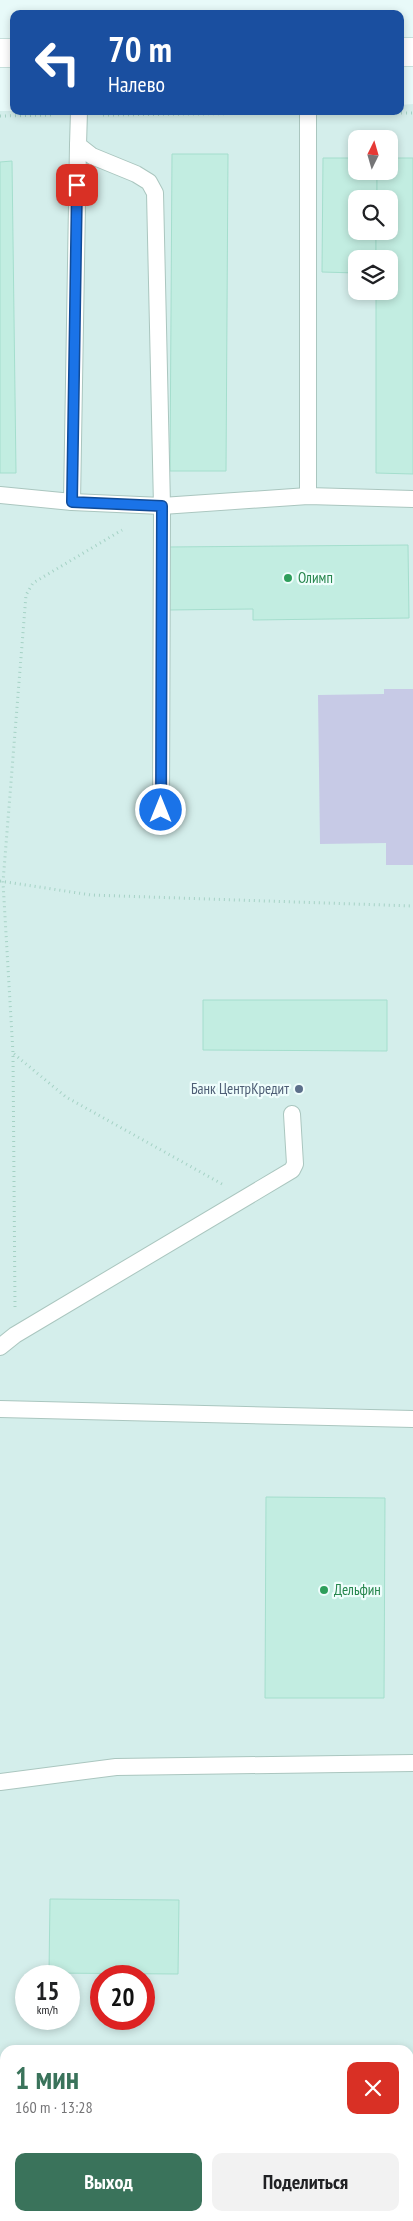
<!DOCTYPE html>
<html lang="ru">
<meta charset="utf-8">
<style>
:root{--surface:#fff;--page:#f2f2f2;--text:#202124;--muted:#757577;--accent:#3a735b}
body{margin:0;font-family:"PT Sans Narrow",sans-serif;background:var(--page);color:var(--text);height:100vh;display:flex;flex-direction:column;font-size:19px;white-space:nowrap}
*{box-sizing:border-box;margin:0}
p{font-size:16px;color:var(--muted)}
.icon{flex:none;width:28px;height:28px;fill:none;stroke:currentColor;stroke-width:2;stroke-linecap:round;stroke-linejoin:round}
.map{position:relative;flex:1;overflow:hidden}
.panel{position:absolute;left:0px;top:2045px;width:414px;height:176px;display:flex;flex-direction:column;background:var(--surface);border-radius:15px 15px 0 0;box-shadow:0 2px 8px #0003}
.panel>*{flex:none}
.hud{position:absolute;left:10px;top:10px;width:394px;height:105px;border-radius:10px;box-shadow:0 2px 8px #0003;background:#1a4fa0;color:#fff;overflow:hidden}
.needle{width:32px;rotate:5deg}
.tools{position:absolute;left:348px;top:130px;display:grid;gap:10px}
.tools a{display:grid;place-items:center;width:50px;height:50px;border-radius:10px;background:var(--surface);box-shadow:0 2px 8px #0003;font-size:25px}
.speed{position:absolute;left:15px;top:1965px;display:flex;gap:10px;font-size:25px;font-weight:700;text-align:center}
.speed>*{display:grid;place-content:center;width:65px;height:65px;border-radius:50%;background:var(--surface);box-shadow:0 2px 8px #0003;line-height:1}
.speed small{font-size:12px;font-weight:400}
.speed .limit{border:8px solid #d22;background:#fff;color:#111}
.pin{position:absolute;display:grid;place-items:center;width:42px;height:42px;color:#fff;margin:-21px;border-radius:10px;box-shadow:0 2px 8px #0006}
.me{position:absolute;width:55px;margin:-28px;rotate:0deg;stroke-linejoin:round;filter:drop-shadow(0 0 4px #0008)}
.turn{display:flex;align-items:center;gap:18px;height:105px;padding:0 15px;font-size:22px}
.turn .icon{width:65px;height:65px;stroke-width:2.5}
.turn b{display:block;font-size:35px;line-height:42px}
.round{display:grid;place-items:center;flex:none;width:52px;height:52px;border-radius:10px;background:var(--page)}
.head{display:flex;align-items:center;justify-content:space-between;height:85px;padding:0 15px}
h1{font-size:30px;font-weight:700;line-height:38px;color:var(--accent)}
.button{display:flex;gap:10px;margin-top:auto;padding:10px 15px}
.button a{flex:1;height:58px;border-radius:10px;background:var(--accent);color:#fff;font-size:20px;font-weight:700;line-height:58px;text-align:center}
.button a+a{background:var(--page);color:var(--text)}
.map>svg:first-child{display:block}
</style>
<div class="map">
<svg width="413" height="2221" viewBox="0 0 413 2221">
<rect width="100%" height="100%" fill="#e8faf9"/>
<!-- residential -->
<path fill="#d4eeeb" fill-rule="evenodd" d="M413 104V2221H0V111H400V105ZM356 139H389V171H356ZM356 199H389V231H356ZM356 259H389V291H356ZM26 1976H69V2019H26ZM101 1976H144V2019H101ZM5 2050H409V2216H5Z"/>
<!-- green -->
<path fill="#c7cae6" d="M384 689H413V865H386V843L320 844 318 695 384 694Z"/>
<!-- building -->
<g fill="#c2ede1" stroke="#a4decd">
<path d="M172 154H228L226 471H170Z"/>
<path d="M323 158H356V171H377V199H356V231H376V259H356V273L322 272Z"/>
<path d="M389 158H413V474L376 473V291H389V259H376V231H389V199H377V171H389Z"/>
<path d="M12 161 16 473H0V162Z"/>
<path d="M408 545 409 618 253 620V609L168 610 167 547Z"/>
<path d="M203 1000H387V1051L203 1050Z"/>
<path d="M266 1497 385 1498 384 1698H265Z"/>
<path d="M50 1899 179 1900 178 1974 49 1973Z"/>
</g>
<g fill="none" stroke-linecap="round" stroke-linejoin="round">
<!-- service casing -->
<g stroke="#aac6bf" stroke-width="18">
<g id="service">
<path d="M308 111V496"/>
<path d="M0 495 72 502 162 506 155 193 149 182 136 174 92 156 78 145 79 111"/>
<path d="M72 502 78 145"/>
<path d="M161 810 162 506 308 496 413 499"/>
<path d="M0 1347 15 1335 292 1170 295 1164 292 1114"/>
<path d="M0 1409 413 1419"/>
<path d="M0 1782 116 1767 413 1763"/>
<path d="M132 2221V2216"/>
</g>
</g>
<!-- secondary casing -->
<g stroke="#a8c8c1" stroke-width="29">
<g id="secondary">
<path d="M400 52H413"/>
<path d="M0 53H14"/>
</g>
</g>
<!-- path -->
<g stroke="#a5d2c5" stroke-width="3" stroke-dasharray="1 4" stroke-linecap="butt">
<path d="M331 113H413"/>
<path d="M103 115 284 113"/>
<path d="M0 116 54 115"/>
<path d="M0 881 91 895 413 906"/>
<path d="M14 1054 66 1097 222 1184"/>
<path d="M15 1307 13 1053 3 882 26 595 33 583 122 530"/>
</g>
<!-- service -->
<use href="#service" stroke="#fff" stroke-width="16"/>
<!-- secondary -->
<use href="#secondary" stroke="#fff" stroke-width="28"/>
</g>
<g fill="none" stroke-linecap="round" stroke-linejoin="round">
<!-- route casing -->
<g stroke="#114b97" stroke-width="12">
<path id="route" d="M77 185 72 502 162 506 161 810"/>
</g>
<!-- route -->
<use href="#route" stroke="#1a73e8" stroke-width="9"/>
</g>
<!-- markers -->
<g fill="#2e9e5b" stroke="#eefdfc" stroke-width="2">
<circle cx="288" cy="578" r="5"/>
<circle cx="324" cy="1590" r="5"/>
</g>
<circle fill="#5c6f8a" stroke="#eefdfc" stroke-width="2" cx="299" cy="1089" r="5"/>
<g text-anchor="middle" stroke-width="4.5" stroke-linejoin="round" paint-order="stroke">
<!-- leisure labels -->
<g font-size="15" fill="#27864d" stroke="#eefdfc" text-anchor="start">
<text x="298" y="583">Олимп</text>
<text x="334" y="1595">Дельфин</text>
</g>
<!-- service labels -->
<g font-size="15" fill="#4e5e75" stroke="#eefdfc" text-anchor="end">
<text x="289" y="1094">Банк ЦентрКредит</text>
</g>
</g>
</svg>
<div class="tools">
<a><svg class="needle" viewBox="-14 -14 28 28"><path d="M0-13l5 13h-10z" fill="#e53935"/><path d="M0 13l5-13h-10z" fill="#757577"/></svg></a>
<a><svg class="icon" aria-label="search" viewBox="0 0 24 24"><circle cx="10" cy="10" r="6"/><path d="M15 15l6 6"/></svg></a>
<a><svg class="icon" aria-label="layers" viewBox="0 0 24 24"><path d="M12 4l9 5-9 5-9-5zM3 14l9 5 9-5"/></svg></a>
</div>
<div class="speed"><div>15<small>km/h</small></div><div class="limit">20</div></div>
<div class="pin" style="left:77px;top:185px;background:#d93025"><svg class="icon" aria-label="arrive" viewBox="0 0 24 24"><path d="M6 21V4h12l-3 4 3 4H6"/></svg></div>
<svg class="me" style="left:161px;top:810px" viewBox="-20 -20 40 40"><circle r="17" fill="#1a73e8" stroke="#fff" stroke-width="3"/><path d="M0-11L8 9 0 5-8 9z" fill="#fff"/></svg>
<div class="hud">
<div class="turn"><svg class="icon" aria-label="left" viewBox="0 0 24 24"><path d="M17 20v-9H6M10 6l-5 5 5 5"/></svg><div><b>70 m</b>Налево</div></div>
</div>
<section class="panel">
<div class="head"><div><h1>1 мин</h1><p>160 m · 13:28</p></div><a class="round" style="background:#d93025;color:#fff"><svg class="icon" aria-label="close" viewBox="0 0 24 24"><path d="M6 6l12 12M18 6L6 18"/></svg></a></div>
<div class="button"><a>Выход</a><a>Поделиться</a></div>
</section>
</div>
